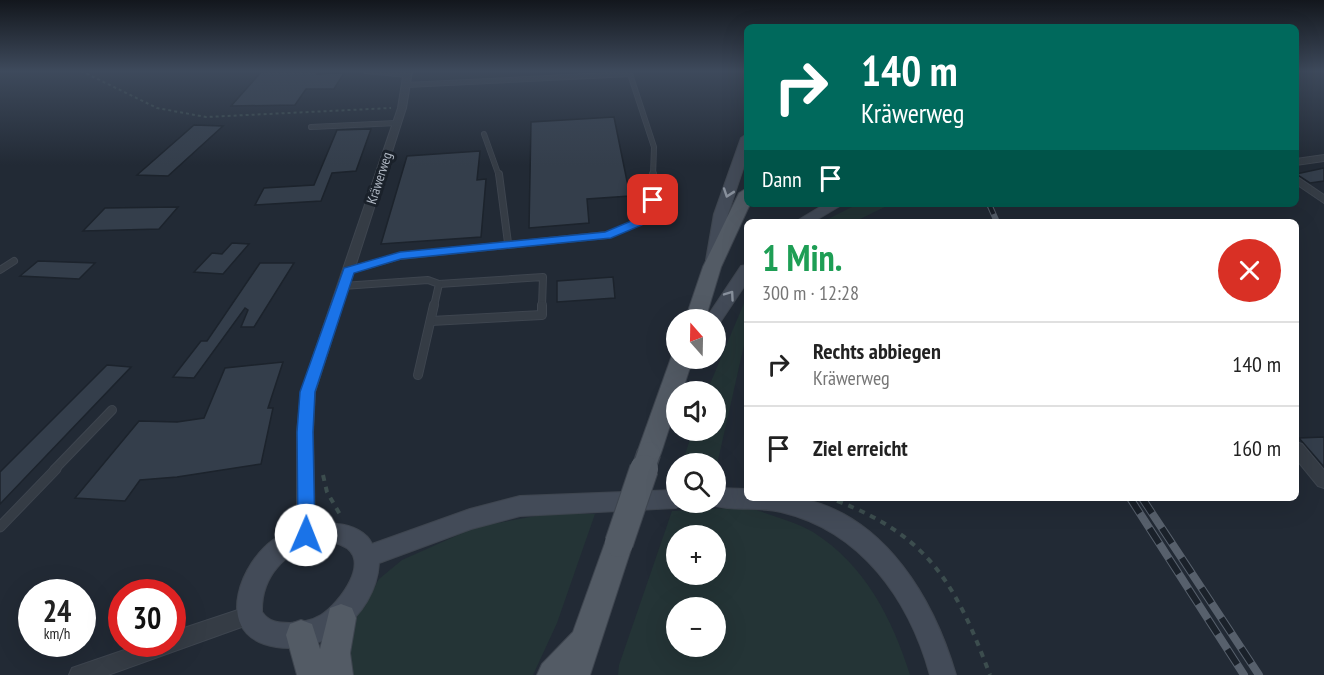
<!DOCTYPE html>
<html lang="de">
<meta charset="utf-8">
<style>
:root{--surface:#fff;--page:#f2f2f2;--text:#222;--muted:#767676;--line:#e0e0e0}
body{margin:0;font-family:"PT Sans Narrow",sans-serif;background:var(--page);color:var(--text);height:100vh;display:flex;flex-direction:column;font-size:22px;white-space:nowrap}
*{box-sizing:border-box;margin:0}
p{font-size:20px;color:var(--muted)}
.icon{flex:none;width:33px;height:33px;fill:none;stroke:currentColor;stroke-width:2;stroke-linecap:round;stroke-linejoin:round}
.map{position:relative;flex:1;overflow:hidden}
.drawer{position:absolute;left:744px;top:219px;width:555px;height:282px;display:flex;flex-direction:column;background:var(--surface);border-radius:9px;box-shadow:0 6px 24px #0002}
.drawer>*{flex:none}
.banner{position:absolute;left:744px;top:24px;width:555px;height:183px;border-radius:9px;box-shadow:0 6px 24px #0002;background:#00695c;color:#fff;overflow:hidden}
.needle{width:39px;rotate:340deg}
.tools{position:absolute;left:666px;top:309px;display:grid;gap:12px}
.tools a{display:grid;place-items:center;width:60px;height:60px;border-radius:50%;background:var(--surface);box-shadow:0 6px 24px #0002;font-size:30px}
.speed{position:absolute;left:18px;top:579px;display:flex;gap:12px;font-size:30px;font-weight:700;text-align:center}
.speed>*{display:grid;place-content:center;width:78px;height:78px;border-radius:50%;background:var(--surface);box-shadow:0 6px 24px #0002;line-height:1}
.speed small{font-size:15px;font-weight:400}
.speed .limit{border:9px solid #d22;background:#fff;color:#111}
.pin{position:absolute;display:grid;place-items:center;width:51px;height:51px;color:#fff;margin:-26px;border-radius:12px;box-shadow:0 3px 9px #0006}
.me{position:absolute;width:66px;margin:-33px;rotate:1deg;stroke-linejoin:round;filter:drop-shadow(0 0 4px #0008)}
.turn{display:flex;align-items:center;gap:21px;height:126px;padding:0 18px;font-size:27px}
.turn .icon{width:78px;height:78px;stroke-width:2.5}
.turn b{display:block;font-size:42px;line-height:51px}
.then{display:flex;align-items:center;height:57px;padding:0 18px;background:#0003;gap:12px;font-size:22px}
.round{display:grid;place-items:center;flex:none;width:63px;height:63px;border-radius:32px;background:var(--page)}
.summary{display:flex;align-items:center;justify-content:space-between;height:102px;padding:0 18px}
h1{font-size:36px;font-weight:600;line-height:45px;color:#1e9e55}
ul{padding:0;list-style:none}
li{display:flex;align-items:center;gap:18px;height:84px;padding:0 18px;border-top:2px solid var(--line)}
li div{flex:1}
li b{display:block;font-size:22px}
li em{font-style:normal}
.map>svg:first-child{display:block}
</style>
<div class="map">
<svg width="1324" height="675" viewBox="0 0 1324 675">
<rect width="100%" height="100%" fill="#222a35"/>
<!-- green -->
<g fill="#243436" fill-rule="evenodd">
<path d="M858 204H891L854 222H822Z"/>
<path d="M747 296V332L716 469V464L682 463 693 431 716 430V392L707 391Z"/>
<path d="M748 507C769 515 794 521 813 532 865 565 892 618 910 675H618L619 665 672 511ZM676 536H716V574H676ZM676 608H716V646H676Z"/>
<path d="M552 513 595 514 557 623 533 675H341L350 622 368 599 379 579 402 560 476 527Z"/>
</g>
<!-- building -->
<g fill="#343e4b" stroke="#1c232c" stroke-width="1.5">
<path d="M262 71H319L317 74 344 73 334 89H306L295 105 231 106Z"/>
<path d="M614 117 630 196 587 199 589 223 529 228 531 122Z"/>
<path d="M194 125 223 126 168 176 137 175Z"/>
<path d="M371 129 356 171 332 173 321 201 255 205 264 188 314 185 337 130Z"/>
<path d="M480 151 477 180 486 179 481 237 381 244 407 156Z"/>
<path d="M1324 168V181L1310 183 1296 174Z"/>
<path d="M178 207 159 229 83 231 105 208Z"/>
<path d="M232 243 249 244 223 274 194 272 212 253 222 254Z"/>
<path d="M38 261 95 263 79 279 20 276Z"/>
<path d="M260 263H294L254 327H241L248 310 245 308 194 378 173 377 201 341H207Z"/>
<path d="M613 277 615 298 557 302V281Z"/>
<path d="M283 362 268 408H273L261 464 177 477 140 480 125 501 75 498 139 421 177 422 204 418 225 368Z"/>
<path d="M107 365 131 367 0 504V472Z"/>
<path d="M1324 437V467L1299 438Z"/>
</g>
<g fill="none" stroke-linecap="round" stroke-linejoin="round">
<!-- lane-far3 casing -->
<g stroke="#3e454f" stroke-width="6">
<g id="lane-far3">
<path d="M366 71 408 75"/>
<path d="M406 85 630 74 654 147 653 176"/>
<path d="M311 127 397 123"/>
<path d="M484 134 499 176"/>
</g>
</g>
<!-- lane-far2 casing -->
<g stroke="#3e454f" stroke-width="8">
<g id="lane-far2">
<path d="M499 174 508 243"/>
<path d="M0 270 14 261"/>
<path d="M348 271 400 256 607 235C644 221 653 216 653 174"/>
<path d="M439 284 543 277 542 306"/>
<path d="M343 286 428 280 439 284 434 306"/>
</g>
</g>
<!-- lane-far1 casing -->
<g stroke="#3e454f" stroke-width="10">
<g id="lane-far1">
<path d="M431 321 542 315V305"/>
<path d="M418 375 434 305"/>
<path d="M54 470 112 410"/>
</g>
</g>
<!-- lane casing -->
<g stroke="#3e454f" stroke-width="11">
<path id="lane" d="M0 527 56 469"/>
</g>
<!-- street casing -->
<g stroke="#3e454f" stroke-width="2">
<g id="street">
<path d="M404 71H412L406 108 315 392 313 432 315 535 312 540 306 543 300 540 297 535V432L301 392 398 108Z"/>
<path d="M1324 155V161L1296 165V159Z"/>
<path d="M1296 176 1324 195V203L1296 184Z"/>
<path d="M1296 442 1302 444 1324 470V488L1318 486 1296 459Z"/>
<path d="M250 606 257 609 260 615 257 621 250 624 108 675H69L72 668 142 644H172V632Z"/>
</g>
</g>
<!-- secondary casing -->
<g stroke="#3e454f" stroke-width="2">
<g id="secondary">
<path d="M747 134V157L728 214 722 260 720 263H708L706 260 714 214 741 138Z"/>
<path d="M825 204H843L813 222H795Z"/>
<path d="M747 265V282L719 324 716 325V320H705L741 266Z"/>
<path d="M716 488 747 489V498C765 498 785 495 803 499 886 517 934 600 956 675H930C909 599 861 531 781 512 757 506 731 512 708 504L716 502Z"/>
<path d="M676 490V502H685L676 508 520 516 471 529 379 563C376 617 317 662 264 644 215 627 242 562 273 540 293 526 315 521 338 524 351 525 367 532 372 544L470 509 520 496ZM318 542C325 543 335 542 341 545 374 558 339 604 321 615 311 621 301 622 290 623 278 623 269 622 262 612 261 576 285 552 318 542Z"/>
</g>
</g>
<!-- primary casing -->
<g stroke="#3e454f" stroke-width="2">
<g id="primary">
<path d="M747 188V204H750L721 267 705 320H685L703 267 739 193Z"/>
<path d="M676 352V358H693L682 392H676V407L661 453 658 460 649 463 640 460 637 453 671 358Z"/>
<path d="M619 531 629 534 633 543 590 675H537L542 664 573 632 605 543 609 534Z"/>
<path d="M341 604 352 608 356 618 350 653 353 675H297L286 635 290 624 301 620 312 624 320 649 330 608Z"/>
</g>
</g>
<!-- path-far1 -->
<path stroke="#3c4d4e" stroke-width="2" stroke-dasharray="3 3" stroke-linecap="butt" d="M81 71 157 108 206 117 391 108"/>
<!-- path -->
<g stroke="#3c4d4e" stroke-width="4" stroke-dasharray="6 6" stroke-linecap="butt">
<path d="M323 475 327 492 342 518"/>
<path d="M837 501C930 536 957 587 990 675"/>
</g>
<!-- lane-far3 -->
<use href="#lane-far3" stroke="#353c45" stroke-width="4.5"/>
<!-- lane-far2 -->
<use href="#lane-far2" stroke="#353c45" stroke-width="6"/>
<!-- lane-far1 -->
<use href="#lane-far1" stroke="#353c45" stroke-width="8"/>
<!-- lane -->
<use href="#lane" stroke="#353c45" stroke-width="9"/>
<!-- street -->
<use href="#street" fill="#353c45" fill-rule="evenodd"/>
<!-- secondary -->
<use href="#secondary" fill="#434b58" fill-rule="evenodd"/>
<!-- primary -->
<use href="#primary" fill="#535b65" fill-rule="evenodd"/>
<!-- rail-far1 casing -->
<g stroke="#57606c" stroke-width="6">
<path id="rail-far1" d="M989 204 997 222"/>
</g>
<!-- rail casing -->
<g stroke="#57606c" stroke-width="8">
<g id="rail">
<path d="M1130 498 1244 675"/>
<path d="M1142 498 1259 675"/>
</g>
</g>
<!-- rail-far1 -->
<use href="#rail-far1" stroke="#1a212a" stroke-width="4" stroke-dasharray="11" stroke-linecap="butt"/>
<!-- rail -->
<use href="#rail" stroke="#1a212a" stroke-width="6" stroke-dasharray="18" stroke-linecap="butt"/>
<!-- primary-bridge-far1 casing -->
<g stroke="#3e454f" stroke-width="25" stroke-linecap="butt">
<path id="primary-bridge-far1" d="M643 470 649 453"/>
</g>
<!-- primary-bridge casing -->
<g stroke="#3e454f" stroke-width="30" stroke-linecap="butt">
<path id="primary-bridge" d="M619 543 644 469"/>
</g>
<!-- primary-bridge-far1 -->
<use href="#primary-bridge-far1" stroke="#535b65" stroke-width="22"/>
<!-- primary-bridge -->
<use href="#primary-bridge" stroke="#535b65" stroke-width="28"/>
</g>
<!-- one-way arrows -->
<defs><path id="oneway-chevron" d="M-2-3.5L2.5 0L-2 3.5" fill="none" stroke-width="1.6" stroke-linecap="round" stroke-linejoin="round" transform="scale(1.5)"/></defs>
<g stroke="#89919d">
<use href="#oneway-chevron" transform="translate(728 193) rotate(109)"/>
<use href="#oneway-chevron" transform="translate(730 295) rotate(-55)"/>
</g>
<!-- sky -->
<linearGradient id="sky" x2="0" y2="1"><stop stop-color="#13171d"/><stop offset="0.43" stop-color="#3e4a5c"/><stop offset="1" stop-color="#3e4a5c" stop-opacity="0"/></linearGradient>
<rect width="1324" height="165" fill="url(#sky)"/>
<!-- route -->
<path fill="#1a73e8" stroke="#114b97" stroke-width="1.5" d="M653 197 658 200 642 225 611 238 401 259 354 273 315 392 313 432 315 535 313 541 306 543 300 541 298 535 297 432 300 392 344 268 400 252 605 232 634 220 649 198Z"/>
<g text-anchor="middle" stroke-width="6" stroke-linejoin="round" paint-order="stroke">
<!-- far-street labels -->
<g font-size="14" fill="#afb7c2" stroke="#1a212a">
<text transform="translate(379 178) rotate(-72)" y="5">Kräwerweg</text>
</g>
</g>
</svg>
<div class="tools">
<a><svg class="needle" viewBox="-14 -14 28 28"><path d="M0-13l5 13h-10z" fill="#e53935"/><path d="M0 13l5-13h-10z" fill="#767676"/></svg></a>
<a><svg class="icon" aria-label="sound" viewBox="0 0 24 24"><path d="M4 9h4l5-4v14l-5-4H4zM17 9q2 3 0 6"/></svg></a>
<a><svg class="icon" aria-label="search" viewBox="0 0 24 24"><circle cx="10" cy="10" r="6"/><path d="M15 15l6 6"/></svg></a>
<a>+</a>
<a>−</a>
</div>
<div class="speed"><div>24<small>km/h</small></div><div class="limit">30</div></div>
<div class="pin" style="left:653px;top:200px;background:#d93025"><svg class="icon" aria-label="arrive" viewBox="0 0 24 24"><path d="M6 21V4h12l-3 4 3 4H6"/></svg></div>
<svg class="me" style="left:306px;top:535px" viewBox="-20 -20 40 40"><circle r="19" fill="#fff"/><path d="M0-13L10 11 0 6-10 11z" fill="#1a73e8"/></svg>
<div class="banner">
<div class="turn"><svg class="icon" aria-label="right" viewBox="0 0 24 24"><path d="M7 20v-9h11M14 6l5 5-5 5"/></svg><div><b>140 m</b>Kräwerweg</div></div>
<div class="then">Dann<svg class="icon" aria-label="arrive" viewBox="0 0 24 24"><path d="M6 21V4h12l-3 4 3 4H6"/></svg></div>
</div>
<section class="drawer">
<div class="summary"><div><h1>1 Min.</h1><p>300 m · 12:28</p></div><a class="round" style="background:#d93025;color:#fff"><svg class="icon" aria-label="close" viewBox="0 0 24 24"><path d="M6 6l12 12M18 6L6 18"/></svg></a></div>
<ul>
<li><svg class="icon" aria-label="right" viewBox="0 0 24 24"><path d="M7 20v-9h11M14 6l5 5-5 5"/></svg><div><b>Rechts abbiegen</b><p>Kräwerweg</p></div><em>140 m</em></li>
<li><svg class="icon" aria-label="arrive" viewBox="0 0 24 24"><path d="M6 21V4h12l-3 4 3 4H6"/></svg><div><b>Ziel erreicht</b></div><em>160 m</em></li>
</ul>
</section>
</div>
